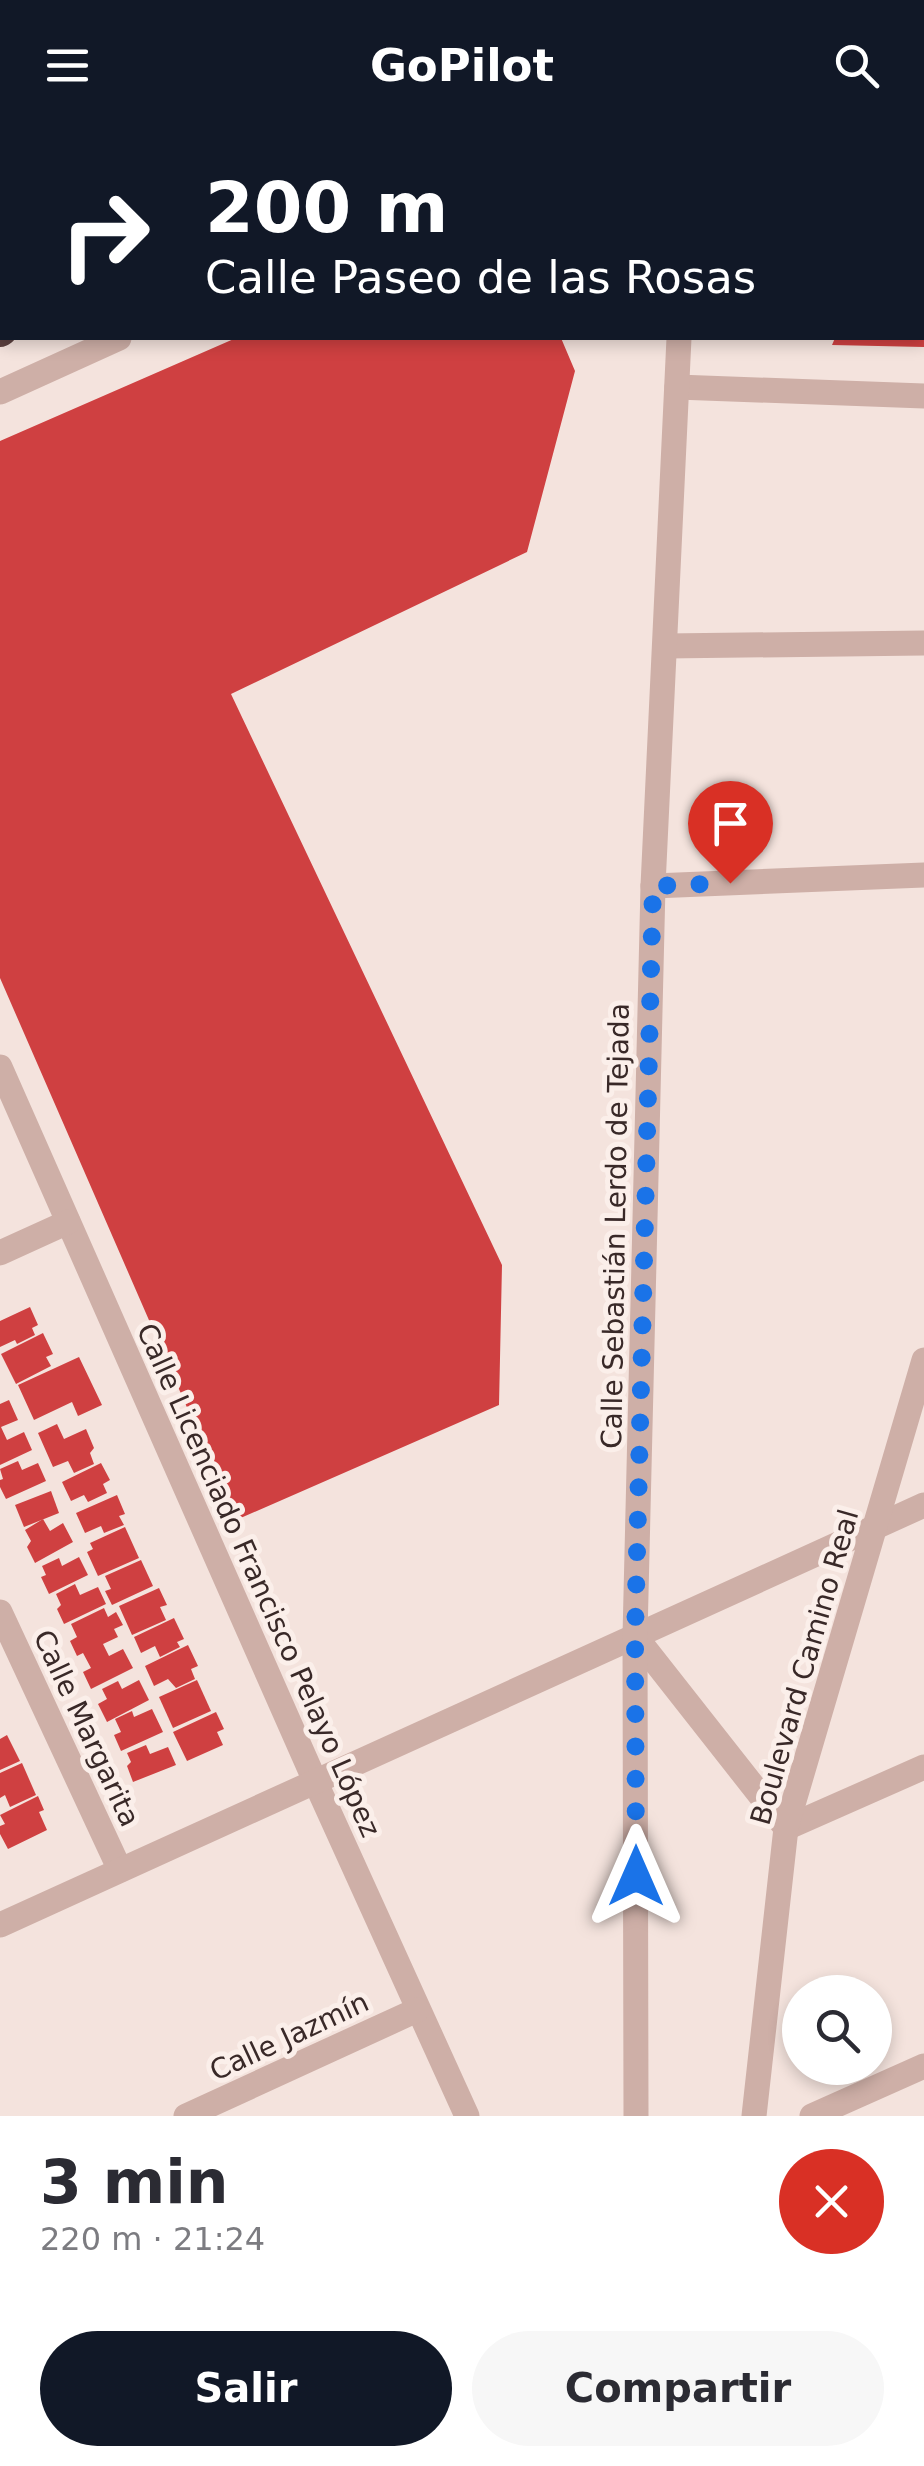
<!DOCTYPE html>
<html lang="es">
<meta charset="utf-8">
<style>
:root{--surface:#fff;--page:#f7f7f7;--text:#2b2b33;--muted:#7c7c81;--accent:#111827}
body{margin:0;font-family:"DejaVu Sans",sans-serif;background:var(--page);color:var(--text);height:100vh;display:flex;flex-direction:column;font-size:38px;white-space:nowrap}
*{box-sizing:border-box;margin:0}
p{font-size:32px;color:var(--muted)}
.icon{flex:none;width:55px;height:55px;fill:none;stroke:currentColor;stroke-width:2;stroke-linecap:round;stroke-linejoin:round}
.map{position:relative;height:1986px;overflow:hidden}
.drawer{display:flex;flex-direction:column;background:var(--surface);flex:1}
.drawer>*{flex:none}
.top-card{position:absolute;left:0px;top:0px;width:925px;height:210px;box-shadow:0 5px 15px #0003;background:#111827;color:#fff;overflow:hidden}
.fabs{position:absolute;left:782px;top:1845px;display:grid;gap:20px}
.fabs a{display:grid;place-items:center;width:110px;height:110px;border-radius:50%;background:var(--surface);box-shadow:0 5px 15px #0003;font-size:50px}
.pin{position:absolute;display:grid;place-items:center;width:85px;height:85px;color:#fff;margin:-102px -42px;border-radius:50% 50% 50% 0;rotate:-45deg;box-shadow:0 0 10px #0007}
.pin .icon{rotate:45deg}
.me{position:absolute;width:110px;margin:-55px;rotate:0deg;stroke-linejoin:round;filter:drop-shadow(0 0 8px #0008)}
.turn{display:flex;align-items:center;gap:35px;height:210px;padding:0 40px;font-size:45px}
.turn .icon{width:130px;height:130px;stroke-width:2.5}
.turn b{display:block;font-size:70px;line-height:85px}
.round{display:grid;place-items:center;flex:none;width:105px;height:105px;border-radius:52px;background:var(--page)}
.headline{display:flex;align-items:center;justify-content:space-between;height:170px;padding:0 40px}
h1{font-size:60px;font-weight:700;line-height:75px}
.cta{display:flex;gap:20px;margin-top:auto;padding:20px 40px}
.cta a{flex:1;height:115px;border-radius:60px;background:var(--accent);color:#fff;font-size:40px;font-weight:700;line-height:115px;text-align:center}
.cta a+a{background:var(--page);color:var(--text)}
header{display:flex;justify-content:space-between;align-items:center;height:130px;padding:0 40px;background:var(--accent);color:#fff;font-size:45px;font-weight:700}
.map>svg:first-child{display:block}
</style>
<header><svg class="icon" aria-label="menu" viewBox="0 0 24 24"><path d="M4 6h16M4 12h16M4 18h16"/></svg>GoPilot<svg class="icon" aria-label="search" viewBox="0 0 24 24"><circle cx="10" cy="10" r="6"/><path d="M15 15l6 6"/></svg></header>
<div class="map">
<svg width="924" height="1986" viewBox="0 0 924 1986">
<rect width="100%" height="100%" fill="#f4e3dd"/>
<!-- building -->
<g fill="#cf4041">
<path d="M236 208H561L575 241 527 422 231 564 502 1135 499 1275 236 1390 0 848V311Z"/>
<path d="M835 208H924V217L832 215Z"/>
<path d="M30 1177 38 1195 32 1198 35 1205 17 1214 15 1210 0 1217V1191Z"/>
<path d="M43 1203 53 1224 46 1227 51 1236 16 1254 1 1224Z"/>
<path d="M79 1227 102 1275 78 1286 72 1272 34 1290 18 1255Z"/>
<path d="M9 1270 18 1290 1 1297 7 1310 24 1302 32 1320 0 1335V1274Z"/>
<path d="M57 1294 64 1309 86 1299 94 1318 90 1323 94 1334 74 1343 68 1331 53 1337 38 1303Z"/>
<path d="M18 1331 22 1340 38 1333 46 1351 6 1369 0 1357V1350L3 1349 0 1339Z"/>
<path d="M101 1333 110 1350 103 1354 107 1363 88 1372 84 1365 71 1371 62 1352Z"/>
<path d="M51 1361 59 1383 24 1397 15 1375Z"/>
<path d="M117 1365 125 1384 119 1386 124 1395 104 1403 101 1396 85 1403 76 1383Z"/>
<path d="M43 1389 50 1401 63 1393 73 1412 35 1433 27 1417 31 1411 25 1400Z"/>
<path d="M125 1397 139 1428 98 1446 87 1422 93 1419 90 1413Z"/>
<path d="M79 1427 88 1445 49 1464 41 1447 46 1445 42 1436 59 1428 62 1436Z"/>
<path d="M141 1430 153 1456 112 1475 105 1461 111 1459 105 1446Z"/>
<path d="M75 1454 80 1465 98 1457 106 1474 64 1494 57 1479 61 1475 56 1464Z"/>
<path d="M159 1458 167 1475 160 1477 166 1490 132 1505 119 1476Z"/>
<path d="M104 1478 108 1487 116 1482 123 1495 114 1499 118 1507 103 1514 109 1526 123 1519 133 1538 91 1559 83 1542 91 1538 83 1523 77 1526 70 1511 77 1507 71 1494Z"/>
<path d="M174 1488 184 1509 177 1512 180 1517 160 1527 155 1516 141 1523 134 1507Z"/>
<path d="M188 1515 198 1536 191 1539 195 1549 176 1558 168 1549 154 1556 145 1536Z"/>
<path d="M139 1550 149 1570 107 1592 98 1574 107 1569 102 1559 118 1551 122 1559Z"/>
<path d="M197 1550 211 1581 173 1598 159 1567Z"/>
<path d="M152 1579 163 1602 121 1621 114 1605 121 1602 115 1589 132 1581 134 1587Z"/>
<path d="M216 1582 224 1599 217 1602 223 1615 187 1631 173 1602Z"/>
<path d="M7 1605 20 1631 0 1640V1609Z"/>
<path d="M146 1615 150 1624 168 1617 176 1635 133 1652 127 1636 131 1632 127 1623Z"/>
<path d="M22 1633 36 1665 10 1677 5 1665 0 1668V1643Z"/>
<path d="M38 1666 44 1680 39 1682 47 1700 8 1719 0 1704V1696L5 1694 0 1685Z"/>
</g>
<g fill="none" stroke-linecap="round" stroke-linejoin="round">
<!-- minor -->
<g stroke="#ceafa7" stroke-width="25">
<path d="M675 0V2"/>
<path d="M303 2 309 0"/>
<path d="M555 2 560 0"/>
<path d="M807 2 808 0"/>
<path d="M0 141 2 139"/>
<path d="M677 257 924 266"/>
<path d="M0 262 119 208"/>
<path d="M666 516 924 513"/>
<path d="M653 756 924 745"/>
<path d="M0 937 315 1651 467 1986"/>
<path d="M0 1123 68 1092"/>
<path d="M0 1482 120 1740"/>
<path d="M635 1506 786 1698 924 1637"/>
<path d="M0 1795 924 1375"/>
<path d="M186 1986 417 1880"/>
<path d="M636 1986 635 1506 653 756 679 208"/>
<path d="M754 1986 786 1698 924 1230"/>
<path d="M812 1986 924 1936"/>
</g>
<!-- major -->
<g stroke="#7d5b58" stroke-width="25">
<path d="M32 0 33 2"/>
<path d="M88 0 89 2"/>
</g>
<!-- highway -->
<g stroke="#5b403f" stroke-width="30">
<path d="M428 2 433 0"/>
<path d="M0 202 2 201"/>
</g>
</g>
<g fill="none" stroke-linecap="round" stroke-linejoin="round">
<!-- route -->
<path stroke="#1a73e8" stroke-width="18" stroke-dasharray="0 32.4" d="M636 1746 635 1506 653 756 730 753"/>
</g>
<g text-anchor="middle" stroke-width="10" stroke-linejoin="round" paint-order="stroke">
<!-- street labels -->
<g font-size="28" fill="#392928" stroke="#fbefea">
<text transform="translate(615 1096) rotate(-89)" y="10">Calle Sebastián Lerdo de Tejada</text>
<text transform="translate(259 1450) rotate(66)" y="10">Calle Licenciado Francisco Pelayo López</text>
<text transform="translate(804 1537) rotate(-74)" y="10">Boulevard Camino Real</text>
<text transform="translate(87 1598) rotate(65)" y="10">Calle Margarita</text>
<text transform="translate(289 1906) rotate(-25)" y="10">Calle Jazmín</text>
</g>
</g>
</svg>
<div class="fabs">
<a><svg class="icon" aria-label="search" viewBox="0 0 24 24"><circle cx="10" cy="10" r="6"/><path d="M15 15l6 6"/></svg></a>
</div>
<div class="pin" style="left:730px;top:753px;background:#d93025"><svg class="icon" aria-label="arrive" viewBox="0 0 24 24"><path d="M6 21V4h12l-3 4 3 4H6"/></svg></div>
<svg class="me" style="left:636px;top:1746px" viewBox="-20 -20 40 40"><path d="M0-17L14 15 0 8-14 15z" fill="#1a73e8" stroke="#fff" stroke-width="4"/></svg>
<div class="top-card">
<div class="turn"><svg class="icon" aria-label="right" viewBox="0 0 24 24"><path d="M7 20v-9h11M14 6l5 5-5 5"/></svg><div><b>200 m</b>Calle Paseo de las Rosas</div></div>
</div>
</div>
<section class="drawer">
<div class="headline"><div><h1>3 min</h1><p>220 m · 21:24</p></div><a class="round" style="background:#d93025;color:#fff"><svg class="icon" aria-label="close" viewBox="0 0 24 24"><path d="M6 6l12 12M18 6L6 18"/></svg></a></div>
<div class="cta"><a>Salir</a><a>Compartir</a></div>
</section>
